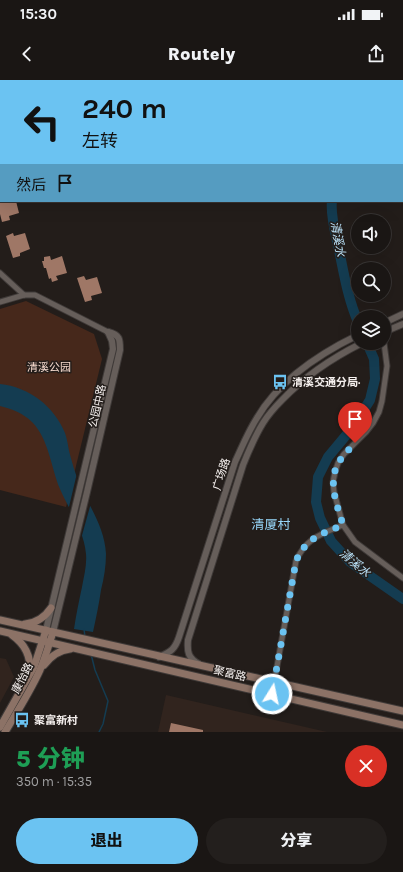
<!DOCTYPE html>
<html lang="zh">
<meta charset="utf-8">
<style>
:root{--surface:#1a1614;--page:#231f1d;--text:#f1f3f6;--muted:#9f9fa0;--line:#383534;--accent:#6bc3f2}
body{margin:0;font-family:Karla,"Noto Sans SC",sans-serif;background:var(--page);color:var(--text);height:100vh;display:flex;flex-direction:column;font-size:15px;white-space:nowrap}
*{box-sizing:border-box;margin:0}
p{font-size:13px;color:var(--muted)}
.icon{flex:none;width:22px;height:22px;fill:none;stroke:currentColor;stroke-width:2;stroke-linecap:round;stroke-linejoin:round}
.map{position:relative;height:652px;overflow:hidden}
.details{display:flex;flex-direction:column;background:var(--surface);flex:1}
.details>*{flex:none}
.top-card{position:absolute;left:0px;top:0px;width:403px;height:122px;box-shadow:0 4px 16px #0002,0 0 0 1px var(--line);background:#6bc3f2;color:#111;overflow:hidden}
.tools{position:absolute;left:351px;top:134px;display:grid;gap:8px}
.tools a{display:grid;place-items:center;width:40px;height:40px;border-radius:50%;background:var(--surface);box-shadow:0 4px 16px #0002,0 0 0 1px var(--line);font-size:20px}
.pin{position:absolute;display:grid;place-items:center;width:34px;height:34px;color:#fff;margin:-41px -17px;border-radius:50% 50% 50% 0;rotate:-45deg;box-shadow:0 0 4px #0007}
.pin .icon{rotate:45deg}
.me{position:absolute;width:44px;margin:-22px;rotate:10deg;stroke-linejoin:round;filter:drop-shadow(0 0 3px #0008)}
.turn{display:flex;align-items:center;gap:14px;height:84px;padding:0 16px;font-size:18px}
.turn .icon{width:52px;height:52px;stroke-width:2.5}
.turn b{display:block;font-size:28px;line-height:34px}
.then{display:flex;align-items:center;height:38px;padding:0 16px;background:#0003;gap:8px;font-size:15px}
.round{display:grid;place-items:center;flex:none;width:42px;height:42px;border-radius:21px;background:var(--page)}
.head{display:flex;align-items:center;justify-content:space-between;height:68px;padding:0 16px}
h1{font-size:24px;font-weight:800;line-height:30px;color:#1e9e55}
.primary-button{display:flex;gap:8px;margin-top:auto;padding:8px 16px}
.primary-button a{flex:1;height:46px;border-radius:24px;background:var(--accent);color:#111;font-size:16px;font-weight:800;line-height:46px;text-align:center}
.primary-button a+a{background:var(--page);color:var(--text)}
.status{display:flex;justify-content:space-between;align-items:center;height:28px;padding:0 20px;background:var(--surface);direction:ltr}
.status svg{height:11px;fill:currentColor}
header{display:flex;justify-content:space-between;align-items:center;height:52px;padding:0 16px;background:var(--surface);font-size:18px;font-weight:800}
.map>svg:first-child{display:block}
</style>
<div class="status"><b>15:30</b><svg viewBox="0 0 49 12"><path d="M0 12V9h3v3zM5 12V6h3v6zM10 12V3h3v9zM15 12V0h3v12zM26 1h20v11H26zM47 4h2v5h-2z"/></svg></div>
<header><svg class="icon" aria-label="back" viewBox="0 0 24 24"><path d="M15 5l-7 7 7 7"/></svg>Routely<svg class="icon" aria-label="share" viewBox="0 0 24 24"><path d="M12 15V3M7 8l5-5 5 5M5 13v7h14v-7"/></svg></header>
<div class="map">
<svg width="403" height="652" viewBox="0 0 403 652">
<rect width="100%" height="100%" fill="#231d1a"/>
<!-- built -->
<g fill="#31241e">
<path d="M0 578 6 579 14 597 0 623Z"/>
<path d="M166 615 327 652H158Z"/>
</g>
<!-- green -->
<path fill="#46281b" d="M26 221 94 254 102 279 66 427 0 410V229Z"/>
<!-- water -->
<path fill="#143c51" d="M0 304C29 307 54 326 65 353 67 359 68 365 69 371 72 382 75 393 79 403 89 426 105 448 106 474 106 486 104 498 101 510 99 524 96 538 93 552L74 549C76 535 79 521 82 507 84 496 87 485 86 474 84 450 69 430 60 409 51 388 49 359 32 342 23 333 12 329 0 326Z"/>
<!-- pier -->
<path fill="#231d1a" d="M77 393 86 415 91 423 81 459 79 451 68 431Z"/>
<g fill="none" stroke-linecap="round" stroke-linejoin="round">
<!-- stream -->
<g stroke="#143c51" stroke-width="1.5">
<path d="M84 549 85 557"/>
<path d="M91 574 95 590 108 621 103 644 99 652"/>
</g>
<!-- river -->
<g stroke="#143c51" stroke-width="10">
<path d="M402 27 403 26"/>
<path d="M332 121C330 135 336 155 339 170 344 194 348 219 358 242"/>
<path d="M367 263 374 279 375 299 370 320 353 347 328 377 318 397 316 422 320 438 331 461 350 482 403 519"/>
</g>
</g>
<!-- building -->
<g fill="#9f7766">
<path d="M0 121H16L19 133 9 136 10 140 2 142 0 134Z"/>
<path d="M13 153 14 156 25 153 30 169 20 173V176L13 178 6 156Z"/>
<path d="M50 176 51 180 62 176 67 193 56 196 58 200 52 202 51 198 49 199 46 188H44L42 181H44V177Z"/>
<path d="M84 196 86 200 97 197 102 213 91 216 92 220 85 222 77 198Z"/>
<path d="M171 643 203 650V652H169Z"/>
</g>
<g fill="none" stroke-linecap="round" stroke-linejoin="round">
<!-- minor casing -->
<g stroke="#3f3a38" stroke-width="7">
<g id="minor">
<path d="M383 1 384 0"/>
<path d="M393 1 394 0"/>
<path d="M0 193 24 215"/>
<path d="M0 222 24 215H35L108 252"/>
<path d="M384 263 387 286 382 321 379 332 373 343 366 352 344 374 338 383 335 392 333 402 334 412 343 445 355 462 403 498"/>
<path d="M272 614 296 481C306 458 321 454 343 445"/>
</g>
</g>
<!-- tertiary casing -->
<g stroke="#3f3a38" stroke-width="8">
<g id="tertiary">
<path d="M384 243 403 234"/>
<path d="M384 252 403 244"/>
<path d="M46 550 113 269 112 261 108 252"/>
<path d="M53 552 87 412 120 270C120 259 120 255 108 252"/>
<path d="M159 577C171 572 175 569 179 557L235 382C242 367 248 352 257 338 279 300 319 274 358 255"/>
<path d="M199 584C188 578 187 572 188 560L243 385C249 370 255 356 263 343 268 335 275 327 282 320 306 295 332 278 362 263"/>
</g>
</g>
<!-- secondary casing -->
<g stroke="#3f3a38" stroke-width="9">
<g id="secondary">
<path d="M0 540 403 631"/>
<path d="M25 544C37 543 45 537 51 528"/>
<path d="M0 551 403 645"/>
<path d="M12 555C25 564 31 576 30 592"/>
<path d="M44 585C51 576 60 570 70 569"/>
<path d="M0 647 34 587 46 550"/>
<path d="M5 652C17 632 30 612 40 590 45 578 49 565 53 552"/>
</g>
</g>
<!-- minor -->
<use href="#minor" stroke="#665e5a" stroke-width="5"/>
<!-- tertiary -->
<use href="#tertiary" stroke="#665e5a" stroke-width="6"/>
<!-- secondary -->
<use href="#secondary" stroke="#8c7266" stroke-width="7"/>
</g>
<g fill="none" stroke-linecap="round" stroke-linejoin="round">
<!-- route -->
<path stroke="#6bc3f2" stroke-width="7" stroke-dasharray="0 12.6" d="M272 614 296 481C306 458 321 454 343 445 337 425 327 401 339 382 343 375 350 369 355 363"/>
</g>
<!-- icons -->
<defs>
<g id="bus-bare" transform="scale(1.2)"><path d="M-5-6H5V4H4V6H2V4H-2V6H-4V4H-5ZM-3.5-4V0h7V-4ZM-3.5 1.2v1.5H-2V1.2ZM2 1.2v1.5H3.5V1.2Z" fill="#6bc3f2" stroke="#231d1a" stroke-width="2.5" paint-order="stroke"/></g>
</defs>
<g fill-rule="evenodd">
<use href="#bus-bare" x="280" y="302"/>
<use href="#bus-bare" x="22" y="640"/>
</g>
<g text-anchor="middle" stroke-width="3" stroke-linejoin="round" paint-order="stroke">
<!-- park labels -->
<g font-size="11" fill="#f6dace" stroke="#231d1a">
<text x="49" y="291">清溪公园</text>
</g>
<!-- poi labels -->
<g font-size="11" font-weight="bold" fill="#f6f1ef" stroke="#231d1a" text-anchor="start">
<text x="292" y="306">清溪交通分局·</text>
<text x="34" y="644">聚富新村</text>
</g>
<!-- street labels -->
<g font-size="11" fill="#f6f1ef" stroke="#231d1a">
<text transform="translate(97 326) rotate(-77)" y="4">公园中路</text>
<text transform="translate(221 394) rotate(-72)" y="4">广场路</text>
<text transform="translate(230 593) rotate(13)" y="4">聚富路</text>
<text transform="translate(22 598) rotate(-63)" y="4">康怡路</text>
</g>
<!-- water labels -->
<g font-size="12" font-style="italic" fill="#bbe3fa" stroke="#231d1a">
<text transform="translate(338 159) rotate(80)" y="4">清溪水</text>
<text transform="translate(355 483) rotate(40)" y="4">清溪水</text>
</g>
<!-- quarter labels -->
<g font-size="13" fill="#97d6f9" stroke="#231d1a">
<text x="271" y="449">清厦村</text>
</g>
</g>
</svg>
<div class="tools">
<a><svg class="icon" aria-label="sound" viewBox="0 0 24 24"><path d="M4 9h4l5-4v14l-5-4H4zM17 9q2 3 0 6"/></svg></a>
<a><svg class="icon" aria-label="search" viewBox="0 0 24 24"><circle cx="10" cy="10" r="6"/><path d="M15 15l6 6"/></svg></a>
<a><svg class="icon" aria-label="layers" viewBox="0 0 24 24"><path d="M12 4l9 5-9 5-9-5zM3 14l9 5 9-5"/></svg></a>
</div>
<div class="pin" style="left:355px;top:363px;background:#d93025"><svg class="icon" aria-label="arrive" viewBox="0 0 24 24"><path d="M6 21V4h12l-3 4 3 4H6"/></svg></div>
<svg class="me" style="left:272px;top:614px" viewBox="-20 -20 40 40"><circle r="17" fill="#6bc3f2" stroke="#fff" stroke-width="3"/><path d="M0-11L8 9 0 5-8 9z" fill="#fff"/></svg>
<div class="top-card">
<div class="turn"><svg class="icon" aria-label="left" viewBox="0 0 24 24"><path d="M17 20v-9H6M10 6l-5 5 5 5"/></svg><div><b>240 m</b>左转</div></div>
<div class="then">然后<svg class="icon" aria-label="arrive" viewBox="0 0 24 24"><path d="M6 21V4h12l-3 4 3 4H6"/></svg></div>
</div>
</div>
<section class="details">
<div class="head"><div><h1>5 分钟</h1><p>350 m · 15:35</p></div><a class="round" style="background:#d93025;color:#fff"><svg class="icon" aria-label="close" viewBox="0 0 24 24"><path d="M6 6l12 12M18 6L6 18"/></svg></a></div>
<div class="primary-button"><a>退出</a><a>分享</a></div>
</section>
